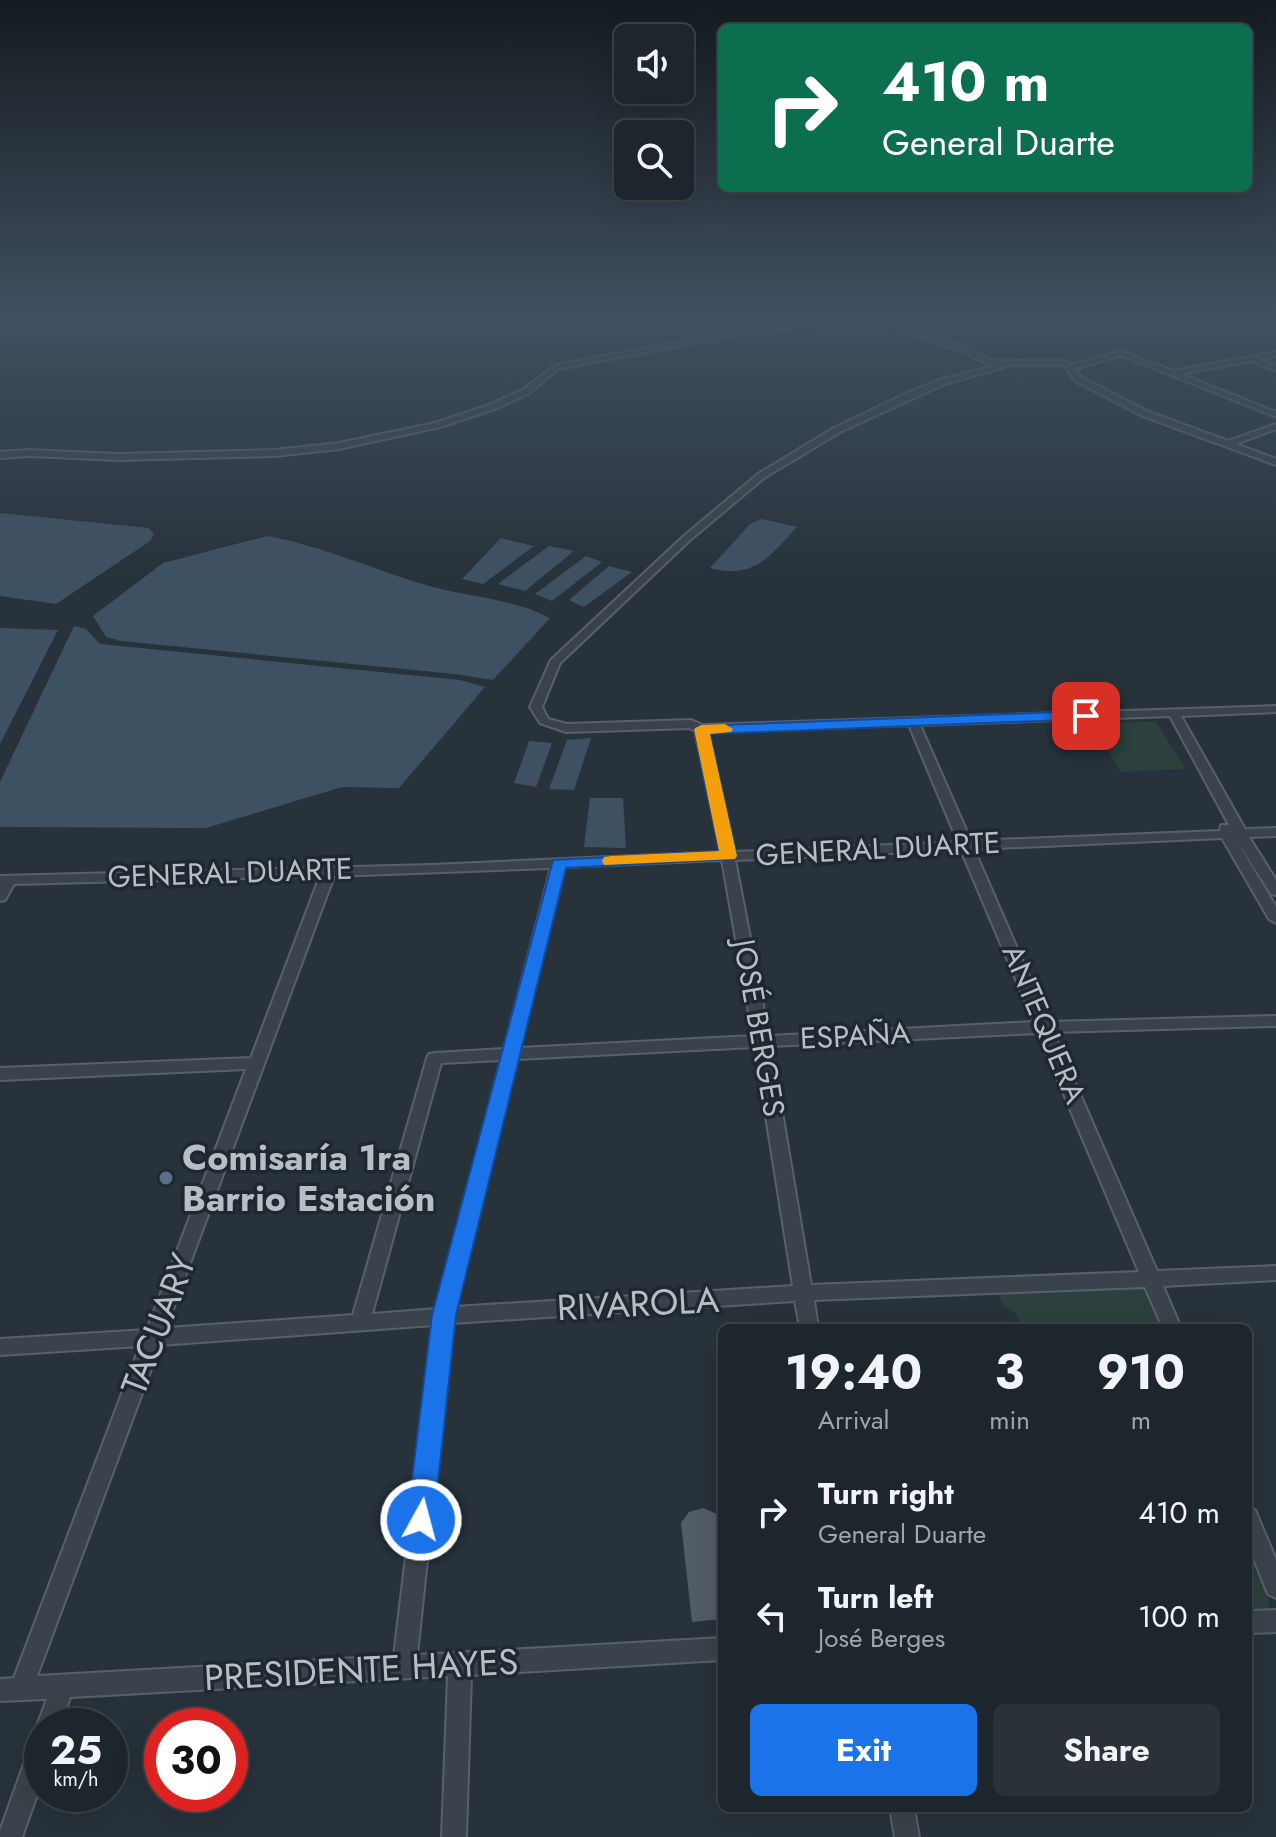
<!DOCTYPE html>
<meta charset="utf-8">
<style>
:root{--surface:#1d262c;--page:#2a3238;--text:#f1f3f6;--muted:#a0a5a9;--line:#3b4348;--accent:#1a73e8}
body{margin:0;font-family:Jost,sans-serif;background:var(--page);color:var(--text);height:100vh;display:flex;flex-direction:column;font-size:30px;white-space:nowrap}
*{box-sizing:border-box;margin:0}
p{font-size:26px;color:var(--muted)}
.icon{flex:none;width:44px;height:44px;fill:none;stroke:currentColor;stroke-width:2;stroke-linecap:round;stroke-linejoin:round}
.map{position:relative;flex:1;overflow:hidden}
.drawer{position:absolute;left:718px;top:1324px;width:534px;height:488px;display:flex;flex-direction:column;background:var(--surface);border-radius:12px;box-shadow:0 8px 32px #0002,0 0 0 2px var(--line)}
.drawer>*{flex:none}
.guide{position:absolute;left:718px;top:24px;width:534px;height:168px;border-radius:12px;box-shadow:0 8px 32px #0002,0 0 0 2px var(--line);background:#0b6e4f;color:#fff;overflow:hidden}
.controls{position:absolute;left:614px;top:24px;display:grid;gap:16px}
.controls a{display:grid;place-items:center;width:80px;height:80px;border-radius:12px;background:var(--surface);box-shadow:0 8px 32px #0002,0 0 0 2px var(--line);font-size:40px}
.speed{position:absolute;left:24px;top:1708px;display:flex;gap:16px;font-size:40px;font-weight:700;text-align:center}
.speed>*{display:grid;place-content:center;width:104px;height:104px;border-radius:50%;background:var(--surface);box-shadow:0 8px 32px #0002,0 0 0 2px var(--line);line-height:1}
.speed small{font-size:20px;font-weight:400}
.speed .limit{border:12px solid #d22;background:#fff;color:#111}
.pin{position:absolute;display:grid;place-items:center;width:68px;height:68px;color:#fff;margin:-34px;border-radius:16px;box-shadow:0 4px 12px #0006}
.me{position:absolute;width:88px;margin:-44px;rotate:7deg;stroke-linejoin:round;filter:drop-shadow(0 0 6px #0008)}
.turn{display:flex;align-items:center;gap:28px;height:168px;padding:0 32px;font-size:36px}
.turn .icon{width:104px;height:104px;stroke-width:2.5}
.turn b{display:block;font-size:56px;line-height:68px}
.eta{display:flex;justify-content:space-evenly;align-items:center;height:136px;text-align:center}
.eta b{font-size:48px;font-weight:700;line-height:56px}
.action{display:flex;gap:16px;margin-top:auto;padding:16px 32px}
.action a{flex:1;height:92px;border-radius:12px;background:var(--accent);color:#fff;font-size:32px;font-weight:700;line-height:92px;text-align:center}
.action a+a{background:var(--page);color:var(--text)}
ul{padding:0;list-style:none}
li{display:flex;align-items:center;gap:24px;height:104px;padding:0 32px}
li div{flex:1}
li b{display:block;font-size:30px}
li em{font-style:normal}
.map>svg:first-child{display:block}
</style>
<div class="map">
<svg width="1276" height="1837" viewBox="0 0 1276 1837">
<rect width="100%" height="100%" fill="#27323b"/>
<!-- green -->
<g fill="#2c403e">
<path d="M1155 721 1186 769 1121 772 1093 724Z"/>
<path d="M1074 1286 1088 1290 1145 1286 1166 1328H990L1001 1321 1020 1322 1015 1313 1003 1306 997 1291Z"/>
<path d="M1248 1563C1260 1577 1276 1597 1265 1616L1248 1615Z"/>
</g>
<!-- water -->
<g fill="#3e5162">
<path d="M0 513 149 528 154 534 150 541 56 604 0 596Z"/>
<path d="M762 519 797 527C770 556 754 580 710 568L750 524Z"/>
<path d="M267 536C322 546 372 569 426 585 466 597 512 598 550 618L493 680 455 674 121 641 106 637 93 616 163 563Z"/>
<path d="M501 538 534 546 483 584 462 579Z"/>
<path d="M549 546 574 551 525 591 498 584Z"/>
<path d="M586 556 602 562 552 601 535 594Z"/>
<path d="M609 566 632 572 584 607 569 600Z"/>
<path d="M74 626 86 629 100 644 460 680 485 687 399 788 342 787 206 828 0 827V782Z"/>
<path d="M0 628 58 630 0 744Z"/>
<path d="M591 738 574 790 549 789 567 740Z"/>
<path d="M529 741 552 743 536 787 514 783Z"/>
<path d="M590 798H623L626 848 584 847Z"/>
</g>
<!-- building -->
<path fill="#525d68" d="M703 1508 717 1514 722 1522V1619L692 1622 681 1523 689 1512Z"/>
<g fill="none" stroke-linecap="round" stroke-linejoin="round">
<!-- minor casing -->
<g stroke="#586169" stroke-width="4">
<g id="minor">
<path d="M862 318H877L967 347 994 361H1066L1071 365 1121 351 1173 371 1276 352V356L1260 359 1276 366V371L1251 361 1181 374 1276 412V417L1121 355 1074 369 1081 377 1149 412 1228 441 1276 424V429L1236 444 1276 459V465L1143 416 1075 381 1064 365H1011L945 384 840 432 764 478 690 540 560 663 542 707 548 719 567 724 691 720 703 725 1276 706V712L1181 716 1245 829 1276 828V836L1249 837 1276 880V895L1271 894 1235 838 1276 907V923L1269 919 1222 838 974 849 1049 1022 1276 1016V1026L1053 1032 1157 1271 1276 1266V1280L1163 1286 1181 1328H1163L1145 1287 814 1300 818 1328H800L795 1301 452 1323 417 1655 722 1638V1660L471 1675 466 1837H442L448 1676 70 1697 61 1726H42L41 1734 37 1726 47 1699 0 1701V1679L14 1678 140 1346 0 1355V1339L147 1330 246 1069 0 1080V1068L251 1058 320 876 14 884 5 900 0 901V876L432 865 721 852 695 731 689 728 566 732 540 723 530 707 551 660 684 536 758 474 834 428 907 393 939 380 997 365H990L961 351 873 321 752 332 558 369 528 394 495 409 440 427 339 449 274 456 119 460 28 456 0 458V452L28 450 119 454 274 450 339 443 435 423 489 405 522 390 556 365 752 328ZM1170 716 1229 825H1221L1220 831 971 841 920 725ZM909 725 958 842 734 852 708 732ZM961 850 1034 1022 769 1036 735 860ZM722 860 753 1036 520 1048 565 867ZM551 868 504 1049 435 1053 429 1054 427 1058 353 1315 166 1328 334 876ZM1038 1033 1139 1272 811 1285 771 1046ZM755 1047 793 1286 455 1307 517 1059ZM501 1060 436 1309 372 1314 441 1063ZM434 1325 394 1656 37 1676 160 1345Z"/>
<path d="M1248 1507 1255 1510 1276 1560V1598L1268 1594 1248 1544Z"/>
<path d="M1276 1610V1632L1248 1633V1611Z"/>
<path d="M42 1735V1781L22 1837H0V1831L30 1747 34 1739Z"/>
<path d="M890 1808H914L919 1837H895Z"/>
</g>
</g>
<!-- minor -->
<use href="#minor" fill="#3a434b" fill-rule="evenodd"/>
</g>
<!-- sky -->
<linearGradient id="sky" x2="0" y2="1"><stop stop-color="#151c20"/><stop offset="0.55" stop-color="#414f60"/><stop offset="1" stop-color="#414f60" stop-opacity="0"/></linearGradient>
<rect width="1276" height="575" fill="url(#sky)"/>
<!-- route -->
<path fill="#1a73e8" stroke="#114b97" stroke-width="2" d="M1086 711 1091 713V719L710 734 737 856 735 859 566 868 456 1315 434 1520 430 1529 421 1533 411 1529 407 1520 432 1315 553 860 719 851 694 729 696 726Z"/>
<!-- slow -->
<path fill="#f59e0b" d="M725 724 733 729 731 732 710 734 737 856 735 859 604 865 602 861 604 857 611 856 719 851 694 729 701 725Z"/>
<!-- markers -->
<circle fill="#5c6f8a" stroke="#1f2830" stroke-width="3" cx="166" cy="1178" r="8"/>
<g text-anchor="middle" stroke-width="7" stroke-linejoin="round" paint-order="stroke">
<!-- street labels -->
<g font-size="30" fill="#b6bec6" stroke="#1f2830">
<text transform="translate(878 849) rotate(-3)" y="10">GENERAL DUARTE</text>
<text transform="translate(230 873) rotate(-2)" y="10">GENERAL DUARTE</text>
<text transform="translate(1044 1024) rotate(67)" y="10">ANTEQUERA</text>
<text transform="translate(759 1028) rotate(80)" y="10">JOSÉ BERGES</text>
<text transform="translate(855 1036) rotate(-3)" y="10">ESPAÑA</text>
</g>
<!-- near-poi labels -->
<g font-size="36" font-weight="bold" fill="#b6bec6" stroke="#1f2830" text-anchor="start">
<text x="182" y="1170">Comisaría 1ra<tspan x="182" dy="41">Barrio Estación</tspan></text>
</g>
<!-- near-street labels -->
<g font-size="36" fill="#b6bec6" stroke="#1f2830">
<text transform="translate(638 1303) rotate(-3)" y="13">RIVAROLA</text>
<text transform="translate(158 1324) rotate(-69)" y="13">TACUARY</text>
<text transform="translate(361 1669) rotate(-3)" y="13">PRESIDENTE HAYES</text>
</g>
</g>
</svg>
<div class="controls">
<a><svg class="icon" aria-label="sound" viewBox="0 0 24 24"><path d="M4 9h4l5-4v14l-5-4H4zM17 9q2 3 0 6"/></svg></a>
<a><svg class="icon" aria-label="search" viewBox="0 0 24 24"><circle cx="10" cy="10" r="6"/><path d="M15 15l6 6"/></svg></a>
</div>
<div class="speed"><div>25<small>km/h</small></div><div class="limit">30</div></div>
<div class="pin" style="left:1086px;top:716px;background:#d93025"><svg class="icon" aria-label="arrive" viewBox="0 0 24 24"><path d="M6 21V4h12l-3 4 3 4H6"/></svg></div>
<svg class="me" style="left:421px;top:1520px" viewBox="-20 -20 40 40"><circle r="17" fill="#1a73e8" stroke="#fff" stroke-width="3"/><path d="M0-11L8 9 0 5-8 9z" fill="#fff"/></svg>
<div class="guide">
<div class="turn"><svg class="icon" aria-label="right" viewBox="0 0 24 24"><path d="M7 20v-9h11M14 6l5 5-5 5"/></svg><div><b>410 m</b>General Duarte</div></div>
</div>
<section class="drawer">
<div class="eta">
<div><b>19:40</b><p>Arrival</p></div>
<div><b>3</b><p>min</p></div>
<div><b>910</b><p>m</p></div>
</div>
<ul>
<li><svg class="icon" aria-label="right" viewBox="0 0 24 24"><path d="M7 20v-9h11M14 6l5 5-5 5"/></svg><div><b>Turn right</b><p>General Duarte</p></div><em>410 m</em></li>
<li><svg class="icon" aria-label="left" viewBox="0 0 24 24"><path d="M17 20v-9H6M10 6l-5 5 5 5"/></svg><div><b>Turn left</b><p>José Berges</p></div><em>100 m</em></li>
</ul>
<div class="action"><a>Exit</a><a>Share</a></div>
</section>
</div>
